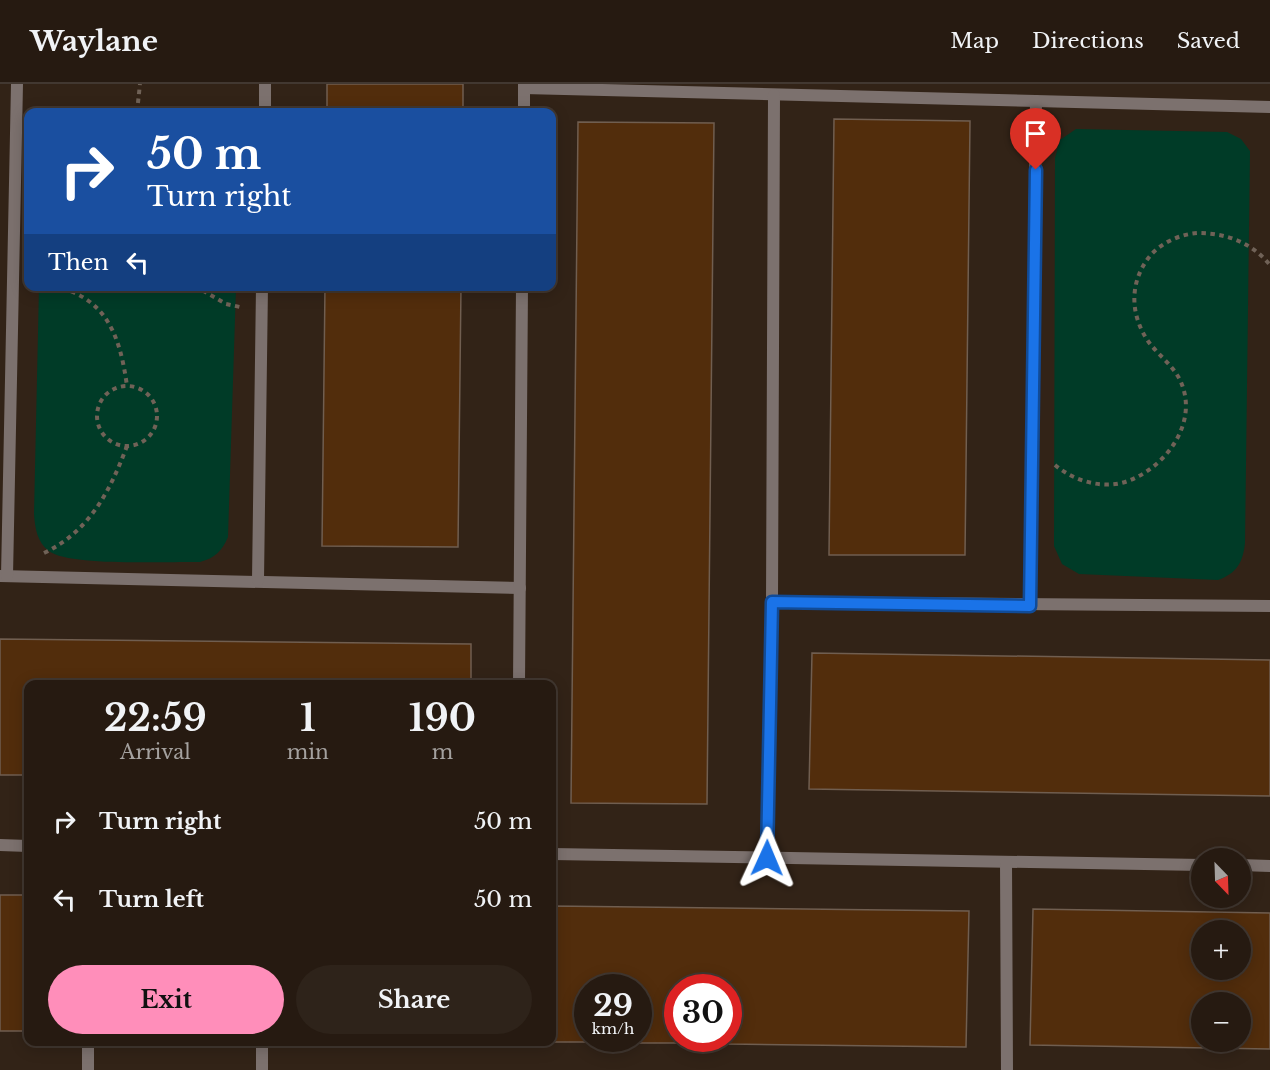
<!DOCTYPE html>
<meta charset="utf-8">
<style>
:root{--surface:#261a11;--page:#2e231a;--text:#f1f3f6;--muted:#a4a19f;--line:#423831;--accent:#ff8eba}
body{margin:0;font-family:"Libre Baskerville",serif;background:var(--page);color:var(--text);height:100vh;display:flex;flex-direction:column;font-size:22px;white-space:nowrap}
*{box-sizing:border-box;margin:0}
p{font-size:20px;color:var(--muted)}
.icon{flex:none;width:33px;height:33px;fill:none;stroke:currentColor;stroke-width:2;stroke-linecap:round;stroke-linejoin:round}
.map{position:relative;flex:1;overflow:hidden}
.sheet{position:absolute;left:24px;top:596px;width:532px;height:366px;display:flex;flex-direction:column;background:var(--surface);border-radius:12px;box-shadow:0 3px 15px #0003,0 0 0 2px var(--line)}
.sheet>*{flex:none}
.top-card{position:absolute;left:24px;top:24px;width:532px;height:183px;border-radius:12px;box-shadow:0 3px 15px #0003,0 0 0 2px var(--line);background:#1a4fa0;color:#fff;overflow:hidden}
.needle{width:39px;rotate:157deg}
.fabs{position:absolute;left:1191px;top:764px;display:grid;gap:12px}
.fabs a{display:grid;place-items:center;width:60px;height:60px;border-radius:50%;background:var(--surface);box-shadow:0 3px 15px #0003,0 0 0 2px var(--line);font-size:30px}
.speed{position:absolute;left:574px;top:890px;display:flex;gap:12px;font-size:30px;font-weight:700;text-align:center}
.speed>*{display:grid;place-content:center;width:78px;height:78px;border-radius:50%;background:var(--surface);box-shadow:0 3px 15px #0003,0 0 0 2px var(--line);line-height:1}
.speed small{font-size:15px;font-weight:400}
.speed .limit{border:9px solid #d22;background:#fff;color:#111}
.pin{position:absolute;display:grid;place-items:center;width:51px;height:51px;color:#fff;margin:-62px -26px;border-radius:50% 50% 50% 0;rotate:-45deg;box-shadow:0 0 6px #0007}
.pin .icon{rotate:45deg}
.me{position:absolute;width:66px;margin:-33px;rotate:1deg;stroke-linejoin:round;filter:drop-shadow(0 0 4px #0008)}
.turn{display:flex;align-items:center;gap:21px;height:126px;padding:0 24px;font-size:27px}
.turn .icon{width:78px;height:78px;stroke-width:2.5}
.turn b{display:block;font-size:42px;line-height:51px}
.then{display:flex;align-items:center;height:57px;padding:0 24px;background:#0003;gap:12px;font-size:22px}
.eta{display:flex;justify-content:space-evenly;align-items:center;height:102px;text-align:center}
.eta b{font-size:36px;font-weight:700;line-height:42px}
.primary-button{display:flex;gap:12px;margin-top:auto;padding:12px 24px}
.primary-button a{flex:1;height:69px;border-radius:36px;background:var(--accent);color:#111;font-size:24px;font-weight:700;line-height:69px;text-align:center}
.primary-button a+a{background:var(--page);color:var(--text)}
ul{padding:0;list-style:none}
li{display:flex;align-items:center;gap:18px;height:78px;padding:0 24px}
li div{flex:1}
li b{display:block;font-size:22px}
li em{font-style:normal}
header{display:flex;align-items:center;gap:36px;box-sizing:border-box;height:84px;padding:0 30px;background:var(--surface);border-bottom:2px solid var(--line)}
header strong{font-size:28px}
nav{display:flex;gap:33px;margin-inline-start:auto;font-size:21px}
.map>svg:first-child{display:block}
</style>
<header>
<strong>Waylane</strong>
<nav><a>Map</a><a>Directions</a><a>Saved</a></nav>
</header>
<div class="map">
<svg width="1270" height="986" viewBox="0 0 1270 986">
<rect width="100%" height="100%" fill="#322317"/>
<!-- green -->
<g fill="#003b27">
<path d="M1076 45 1227 48 1241 55 1250 67 1245 459C1243 478 1237 489 1218 496L1079 490 1062 480 1054 462 1055 74 1060 56Z"/>
<path d="M39 203H236L228 453C222 467 215 474 200 478 169 477 70 483 49 467 37 458 35 444 34 430Z"/>
</g>
<!-- building -->
<g fill="#522d0c" stroke="#705e50" stroke-width="1.5" fill-rule="evenodd">
<rect x="327" y="0" width="136" height="28"/>
<path d="M834 35 970 37 965 471H829Z"/>
<path d="M578 38 714 39 707 720 571 719Z"/>
<path d="M325 202H461L458 463 322 462Z"/>
<path d="M0 555 471 560V600H28V691H0Z"/>
<path d="M812 569 1270 576V712L809 705Z"/>
<rect x="0" y="811" width="28" height="136"/>
<path d="M552 822 969 827 966 963 729 960V903H678V959H639V903H588V958H552Z"/>
<path d="M1033 825 1270 829V965L1030 961ZM1202 846H1240V885H1202ZM1202 918H1240V957H1202Z"/>
</g>
<g fill="none" stroke-linecap="round" stroke-linejoin="round">
<!-- path -->
<g stroke="#706257" stroke-width="4" stroke-dasharray="4.5 4.5" stroke-linecap="butt">
<path d="M137 28 140 0"/>
<path d="M54 202C107 214 120 252 127 302"/>
<path d="M195 202 226 220 240 223"/>
<circle cx="127" cy="332" r="30"/>
<path d="M1055 381C1074 397 1103 406 1128 397 1166 383 1200 338 1180 296 1173 282 1160 272 1151 261 1130 234 1128 199 1150 172 1161 159 1180 150 1198 149 1227 149 1252 159 1270 181"/>
<path d="M44 469C90 447 110 407 127 362"/>
</g>
<!-- minor -->
<g stroke="#7c716e" stroke-width="12">
<path d="M524 4 1270 23"/>
<path d="M265 28V0"/>
<path d="M524 28V0"/>
<path d="M0 492 520 504"/>
<path d="M7 492 17 0"/>
<path d="M258 496 262 202"/>
<path d="M772 518 1270 522"/>
<path d="M1030 522 1036 17"/>
<path d="M519 600 522 202"/>
<path d="M0 761 28 762"/>
<path d="M552 770 1202 781"/>
<path d="M767 774 772 518 774 11"/>
<path d="M1006 778 1007 986"/>
<path d="M1240 781 1270 782"/>
<path d="M262 957V986"/>
<path d="M88 986V957"/>
</g>
</g>
<g fill="none" stroke-linecap="round" stroke-linejoin="round">
<!-- route casing -->
<g stroke="#114b97" stroke-width="15">
<path id="route" d="M767 774 772 518 1030 522 1036 86"/>
</g>
<!-- route -->
<use href="#route" stroke="#1a73e8" stroke-width="10"/>
</g>
</svg>
<div class="fabs">
<a><svg class="needle" viewBox="-14 -14 28 28"><path d="M0-13l5 13h-10z" fill="#e53935"/><path d="M0 13l5-13h-10z" fill="#a4a19f"/></svg></a>
<a>+</a>
<a>−</a>
</div>
<div class="speed"><div>29<small>km/h</small></div><div class="limit">30</div></div>
<div class="pin" style="left:1036px;top:86px;background:#d93025"><svg class="icon" aria-label="arrive" viewBox="0 0 24 24"><path d="M6 21V4h12l-3 4 3 4H6"/></svg></div>
<svg class="me" style="left:767px;top:774px" viewBox="-20 -20 40 40"><path d="M0-17L14 15 0 8-14 15z" fill="#1a73e8" stroke="#fff" stroke-width="4"/></svg>
<div class="top-card">
<div class="turn"><svg class="icon" aria-label="right" viewBox="0 0 24 24"><path d="M7 20v-9h11M14 6l5 5-5 5"/></svg><div><b>50 m</b>Turn right</div></div>
<div class="then">Then<svg class="icon" aria-label="left" viewBox="0 0 24 24"><path d="M17 20v-9H6M10 6l-5 5 5 5"/></svg></div>
</div>
<section class="sheet">
<div class="eta">
<div><b>22:59</b><p>Arrival</p></div>
<div><b>1</b><p>min</p></div>
<div><b>190</b><p>m</p></div>
</div>
<ul>
<li><svg class="icon" aria-label="right" viewBox="0 0 24 24"><path d="M7 20v-9h11M14 6l5 5-5 5"/></svg><div><b>Turn right</b></div><em>50 m</em></li>
<li><svg class="icon" aria-label="left" viewBox="0 0 24 24"><path d="M17 20v-9H6M10 6l-5 5 5 5"/></svg><div><b>Turn left</b></div><em>50 m</em></li>
</ul>
<div class="primary-button"><a>Exit</a><a>Share</a></div>
</section>
</div>
